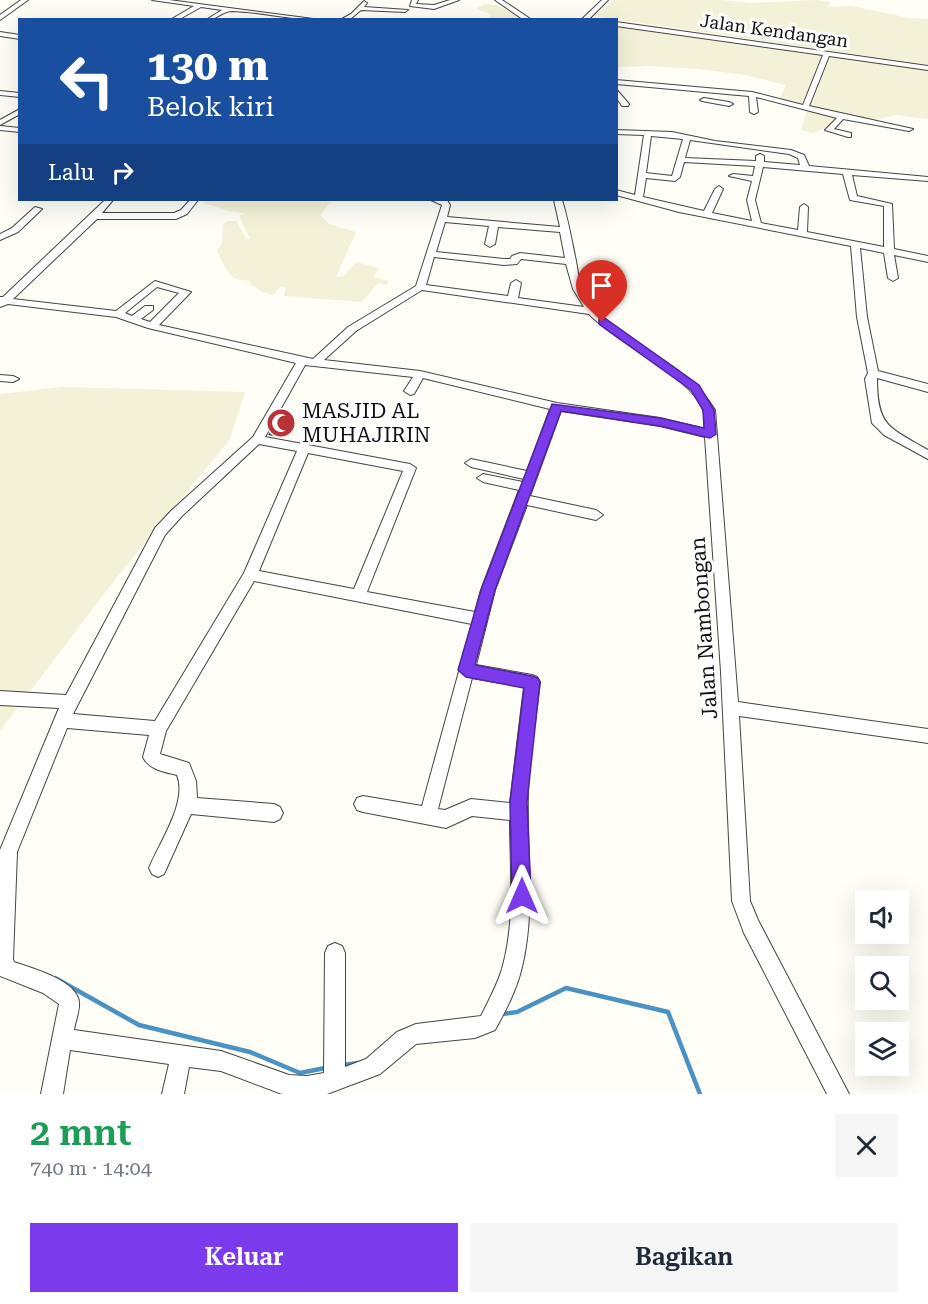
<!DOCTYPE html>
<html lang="id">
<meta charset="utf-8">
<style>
:root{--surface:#fff;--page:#f6f6f7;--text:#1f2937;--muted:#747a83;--accent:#7c3aed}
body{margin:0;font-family:"Roboto Serif",serif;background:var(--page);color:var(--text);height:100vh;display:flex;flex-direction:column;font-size:22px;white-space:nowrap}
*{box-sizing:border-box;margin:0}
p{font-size:20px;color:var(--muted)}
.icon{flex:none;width:33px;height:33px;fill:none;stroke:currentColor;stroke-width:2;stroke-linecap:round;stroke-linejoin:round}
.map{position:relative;height:1094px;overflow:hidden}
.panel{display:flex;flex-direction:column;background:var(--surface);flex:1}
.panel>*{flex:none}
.guide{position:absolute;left:18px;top:18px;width:600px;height:183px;border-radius:0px;box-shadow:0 6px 24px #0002;background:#1a4fa0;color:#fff;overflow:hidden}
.fabs{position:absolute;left:855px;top:890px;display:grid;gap:12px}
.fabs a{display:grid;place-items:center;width:54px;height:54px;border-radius:0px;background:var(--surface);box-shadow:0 6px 24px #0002;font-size:30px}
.pin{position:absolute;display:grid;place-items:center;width:51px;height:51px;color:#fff;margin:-62px -26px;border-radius:50% 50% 50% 0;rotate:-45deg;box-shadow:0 0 6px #0007}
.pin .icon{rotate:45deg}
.me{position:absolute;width:66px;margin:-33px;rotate:0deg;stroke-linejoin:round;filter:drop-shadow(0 0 4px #0008)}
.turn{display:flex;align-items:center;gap:21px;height:126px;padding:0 30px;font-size:27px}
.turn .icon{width:78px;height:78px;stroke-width:2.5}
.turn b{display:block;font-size:42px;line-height:51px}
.then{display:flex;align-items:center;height:57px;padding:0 30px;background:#0003;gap:12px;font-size:22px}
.round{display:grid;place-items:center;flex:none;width:63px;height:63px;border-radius:0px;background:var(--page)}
.headline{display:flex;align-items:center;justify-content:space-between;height:102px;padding:0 30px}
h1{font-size:36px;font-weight:600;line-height:45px;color:#1e9e55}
.primary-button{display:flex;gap:12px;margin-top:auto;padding:12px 30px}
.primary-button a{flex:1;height:69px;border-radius:0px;background:var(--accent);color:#fff;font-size:24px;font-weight:600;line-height:69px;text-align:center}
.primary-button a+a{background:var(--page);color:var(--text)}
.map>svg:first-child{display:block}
</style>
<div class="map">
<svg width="928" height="1094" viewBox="0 0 928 1094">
<rect width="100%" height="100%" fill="#fefdf6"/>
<!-- farmland -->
<g fill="#f3f1d7">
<path d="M614 0H720L751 3 816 0 830 2 827 7 852 6 909 18 928 19V65L593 16Z"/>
<path d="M484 4 497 5 522 19H488L491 14 476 9Z"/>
<path d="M617 27 928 70V119L895 115 875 120 845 119 813 133 801 130 809 105 779 99 786 85 745 75 698 69 651 66 617 67Z"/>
<path d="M203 200H319L330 202 320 215 329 224 356 232 336 277 344 276 356 262 379 268 373 277 389 281 386 285 378 283 362 302 284 296 286 288 281 286 273 295 263 292 251 285 249 281 235 279 227 271 217 251 222 243 223 224 228 221H236L246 238 250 239 240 218V215L247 214 229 211 204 203Z"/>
<path d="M62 387 245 392 230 439 113 582 0 731V394Z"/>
</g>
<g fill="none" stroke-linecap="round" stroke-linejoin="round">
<!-- stream -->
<g stroke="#4a91c4" stroke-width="4.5">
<path d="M55 978 139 1025 250 1052 300 1073 325 1068"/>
<path d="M502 1014 517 1012 566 988 668 1012 700 1094"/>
<path d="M344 1065 358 1063"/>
</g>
</g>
<!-- building -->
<path fill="#59524e" d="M279 416 294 418 282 438 268 435Z"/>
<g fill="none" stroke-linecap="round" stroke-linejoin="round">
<!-- minor casing -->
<g stroke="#444" stroke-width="2">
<g id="minor">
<path d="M21 0H28L0 20V15Z"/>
<path d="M152 0H169L321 20C291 20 262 12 232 11 223 11 216 20 206 20L222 10 201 7 178 20H170L194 6Z"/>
<path d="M412 0H418L416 4 434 5 450 0H459L434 9 410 6Z"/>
<path d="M495 0H502L532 20H524Z"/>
<path d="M602 0H608L588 20H581Z"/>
<path d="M364 1 367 3 364 7 408 10 405 12 361 10 349 20H340L351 14Z"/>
<path d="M616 22 928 66V70L829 56 809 106 913 129 909 131 843 119 834 129 851 133V137H848L825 130 837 118 756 97 758 112 754 114 750 112 749 96 616 84V80L752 92 803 105 823 55 616 26Z"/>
<path d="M0 32 20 35V39L0 36Z"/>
<path d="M616 89 629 104 628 106H622L616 97Z"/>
<path d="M0 91 20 93V97L0 95Z"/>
<path d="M704 98 729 102 733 104 729 106 702 101 700 100Z"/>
<path d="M20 109V114L0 125V120Z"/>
<path d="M0 126 20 128V132L0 130Z"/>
<path d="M616 130 672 132 715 141 791 150 804 155 809 166 928 177V181L852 175 857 196 892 204 894 249 928 256V262L894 255 898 278 893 281 888 278 884 253 860 248 867 317 878 371 928 384V392L877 378C877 427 889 427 928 450V459L884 435 872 423 865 379 868 373 857 317 851 246 679 212 616 195V190L635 195 644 135 616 134ZM651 136 683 139 672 176 646 173ZM690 140 789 154 798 158 800 165 764 162V156L760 154 756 156V161L685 158ZM684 162 755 166 753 176 733 174 729 176 752 181 747 200 752 221 712 213 723 189 719 186 715 189 704 211 643 197 646 178 675 181 680 177ZM763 167 843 174 850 200 884 206V247L807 232 808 207 804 204 800 207 798 230 761 223 755 200Z"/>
<path d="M105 200H113L102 213H174L181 210 190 200H198L187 214 176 219H97L13 299 116 311 155 281 191 292 159 325 313 359 348 327 416 286 442 205 431 200H447L450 205 447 217 560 227 554 200H562C568 219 572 242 576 261 578 272 579 285 586 296 615 344 683 357 715 410L738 702 928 729V743L739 716 750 901 758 920 849 1094H827L744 933 732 901 721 672 705 437 660 426 561 411 530 496 596 510 603 515 596 520 527 505 495 590 476 665 532 675 537 677 540 682C536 719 529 755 528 792 526 850 536 909 522 967 517 989 506 1010 495 1030L475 1038 416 1044 380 1074 327 1094H282L221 1071 189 1067 184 1094H162L169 1064 70 1050 63 1094H41L59 1004 43 993 0 976V850L59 708 0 705V691L66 695 155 528 172 510 253 437 296 363 148 328 116 317 8 304 0 307V297H3ZM445 222 489 226 485 244 490 247 495 244 498 227 560 232 565 258 520 253 512 256 510 259H504L436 252ZM434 257 504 265 517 264 521 259 566 264 573 289 584 307 518 298 521 283 516 280 511 283 508 296 426 285ZM157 287 179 293 150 322 141 319 153 310V306H145L132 316 125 313ZM422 290 589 314C615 342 693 378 703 410 705 415 704 423 705 429L660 418 557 403 420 371 324 360 356 331ZM305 365 413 377 404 391 410 395 414 394 423 378 550 409 527 471 471 459 465 463 471 467 524 479 523 482 483 474 477 478 483 482 519 490 481 590 475 612 367 592 416 468 410 464 265 437ZM259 444 297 451 244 573 155 721 73 714 165 535 182 516ZM308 453 403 471 354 589 259 571ZM254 581 472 624 422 806 363 796 357 798 354 804 357 810 363 812 446 828 472 816 510 820C510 869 516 920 502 969 497 985 489 1000 481 1016L416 1024 397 1032 366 1059 345 1067V953L342 946 335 943 328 946 325 953 324 1073 307 1076 289 1075 221 1051 74 1030C75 1022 80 1011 79 1002 77 980 31 968 14 962L13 959 17 852 67 728 149 735 143 757C149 770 165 772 177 775 188 802 159 843 149 868L152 874 158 877 164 874 191 814 274 822 280 819 283 813 280 807 274 804 197 798 196 781 189 763 160 754 166 731ZM472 678 524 687 510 803 471 799 445 810 438 809Z"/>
<path d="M35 207 42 209 18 232 0 240V234L12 228Z"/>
<path d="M0 375 13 376 19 379 13 382 0 381Z"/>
</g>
</g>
<!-- minor -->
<use href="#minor" fill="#fff" fill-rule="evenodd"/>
</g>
<!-- route -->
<path fill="#7c3aed" stroke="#51269a" stroke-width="1.5" d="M599 319H606L699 385 714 410 716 434 710 438 660 426 561 411 495 590 475 665 532 676 538 678 540 682 527 802 531 896 528 903 522 906 515 903 512 896 510 802 524 688 466 677 458 670 481 590 552 404 660 418 704 428 703 410 691 390 599 324Z"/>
<!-- icons -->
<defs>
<g id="mosque-disc" transform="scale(1.5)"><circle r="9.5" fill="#b83237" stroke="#fff"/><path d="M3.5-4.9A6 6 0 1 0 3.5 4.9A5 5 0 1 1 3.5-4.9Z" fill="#fff"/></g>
</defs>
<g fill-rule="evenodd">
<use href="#mosque-disc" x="281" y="423"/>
</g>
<g text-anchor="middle" stroke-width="6" stroke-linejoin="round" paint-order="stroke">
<!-- far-street labels -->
<g font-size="18" fill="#111" stroke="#fff">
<text transform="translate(774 31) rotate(8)" y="6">Jalan Kendangan</text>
</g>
<!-- poi labels -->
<g font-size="21" fill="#111" stroke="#fff" text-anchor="start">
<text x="302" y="418">MASJID AL<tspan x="302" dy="24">MUHAJIRIN</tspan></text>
</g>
<!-- street labels -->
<g font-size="21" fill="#111" stroke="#fff">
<text transform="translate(704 628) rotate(-94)" y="7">Jalan Nambongan</text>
</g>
</g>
</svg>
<div class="fabs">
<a><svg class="icon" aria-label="sound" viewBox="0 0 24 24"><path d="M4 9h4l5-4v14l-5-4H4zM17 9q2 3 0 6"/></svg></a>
<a><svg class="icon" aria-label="search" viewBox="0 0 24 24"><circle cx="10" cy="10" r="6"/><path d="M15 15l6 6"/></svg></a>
<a><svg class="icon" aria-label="layers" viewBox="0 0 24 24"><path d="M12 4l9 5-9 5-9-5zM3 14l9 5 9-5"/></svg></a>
</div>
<div class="pin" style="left:602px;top:322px;background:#d93025"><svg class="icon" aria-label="arrive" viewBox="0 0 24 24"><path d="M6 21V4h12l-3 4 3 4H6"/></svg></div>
<svg class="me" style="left:522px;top:896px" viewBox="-20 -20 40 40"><path d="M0-17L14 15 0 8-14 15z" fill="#7c3aed" stroke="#fff" stroke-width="4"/></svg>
<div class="guide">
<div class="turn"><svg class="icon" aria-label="left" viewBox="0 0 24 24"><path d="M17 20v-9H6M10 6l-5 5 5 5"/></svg><div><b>130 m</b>Belok kiri</div></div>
<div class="then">Lalu<svg class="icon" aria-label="right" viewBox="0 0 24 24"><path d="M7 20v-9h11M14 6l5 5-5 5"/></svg></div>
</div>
</div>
<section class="panel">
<div class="headline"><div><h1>2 mnt</h1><p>740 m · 14:04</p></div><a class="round"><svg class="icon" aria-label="close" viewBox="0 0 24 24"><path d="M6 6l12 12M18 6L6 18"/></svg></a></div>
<div class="primary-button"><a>Keluar</a><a>Bagikan</a></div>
</section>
